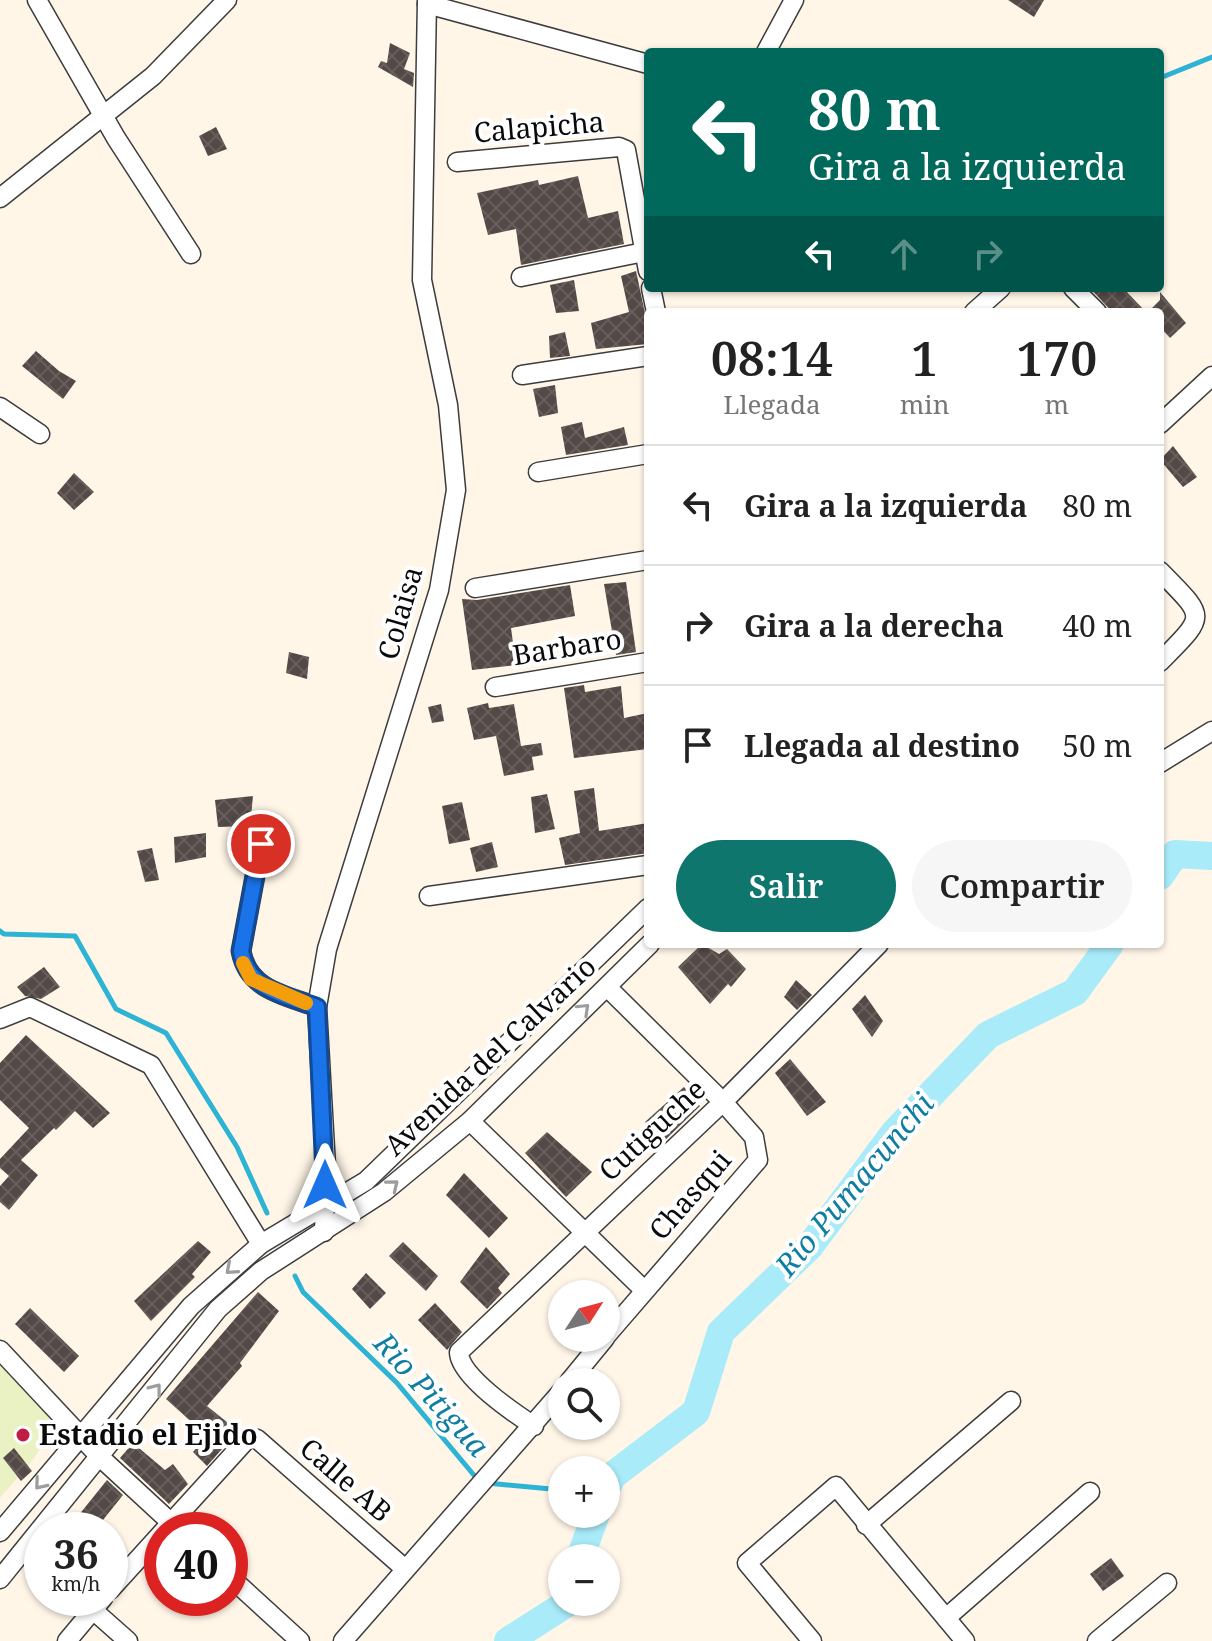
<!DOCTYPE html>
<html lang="es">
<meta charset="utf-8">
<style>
:root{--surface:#fff;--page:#f6f6f6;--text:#222;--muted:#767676;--line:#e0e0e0;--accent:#0f766e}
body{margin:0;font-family:"Noto Serif",serif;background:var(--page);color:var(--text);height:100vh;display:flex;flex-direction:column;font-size:30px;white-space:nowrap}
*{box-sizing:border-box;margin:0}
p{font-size:26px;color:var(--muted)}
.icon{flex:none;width:44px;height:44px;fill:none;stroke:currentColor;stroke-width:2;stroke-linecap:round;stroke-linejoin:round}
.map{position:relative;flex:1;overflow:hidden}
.panel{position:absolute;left:644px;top:308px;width:520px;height:640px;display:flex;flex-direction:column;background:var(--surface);border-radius:8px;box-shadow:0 2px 6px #0004}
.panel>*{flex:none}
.hud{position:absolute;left:644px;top:48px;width:520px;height:244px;border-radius:8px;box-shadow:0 2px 6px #0004;background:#00695c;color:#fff;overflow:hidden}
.needle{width:52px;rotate:54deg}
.controls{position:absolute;left:548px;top:1280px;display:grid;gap:16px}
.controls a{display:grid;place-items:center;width:72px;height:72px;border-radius:50%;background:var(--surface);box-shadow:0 2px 6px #0004;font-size:40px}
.speed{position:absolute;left:24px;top:1512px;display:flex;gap:16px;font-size:40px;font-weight:700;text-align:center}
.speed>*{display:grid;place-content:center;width:104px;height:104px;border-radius:50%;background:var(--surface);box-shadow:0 2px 6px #0004;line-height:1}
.speed small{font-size:20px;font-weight:400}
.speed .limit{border:12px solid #d22;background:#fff;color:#111}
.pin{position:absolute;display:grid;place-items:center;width:68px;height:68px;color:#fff;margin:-34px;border:4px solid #fff;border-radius:50%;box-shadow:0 2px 8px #0007}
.me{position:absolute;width:88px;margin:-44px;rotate:0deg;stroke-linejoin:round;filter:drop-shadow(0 0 6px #0008)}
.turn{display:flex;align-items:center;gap:28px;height:168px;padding:0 32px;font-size:36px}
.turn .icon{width:104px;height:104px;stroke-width:2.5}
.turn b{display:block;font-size:56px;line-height:68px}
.lanes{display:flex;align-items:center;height:76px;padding:0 32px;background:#0003;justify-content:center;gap:40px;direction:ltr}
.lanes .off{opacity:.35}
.eta{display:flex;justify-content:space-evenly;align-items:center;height:136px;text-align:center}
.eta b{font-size:48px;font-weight:600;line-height:56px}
.primary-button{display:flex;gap:16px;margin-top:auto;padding:16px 32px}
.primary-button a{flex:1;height:92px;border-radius:48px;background:var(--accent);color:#fff;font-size:32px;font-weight:600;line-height:92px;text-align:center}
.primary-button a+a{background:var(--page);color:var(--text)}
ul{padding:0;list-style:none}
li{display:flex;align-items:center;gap:24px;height:120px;padding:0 32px;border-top:2px solid var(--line)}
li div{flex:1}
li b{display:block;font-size:30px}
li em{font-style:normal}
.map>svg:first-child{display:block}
</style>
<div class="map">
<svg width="1212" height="1641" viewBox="0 0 1212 1641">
<defs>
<pattern id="building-cross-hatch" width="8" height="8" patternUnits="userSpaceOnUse" patternTransform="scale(2)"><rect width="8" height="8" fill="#534946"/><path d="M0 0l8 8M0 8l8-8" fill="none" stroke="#675f5c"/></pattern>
</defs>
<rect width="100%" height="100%" fill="#fff6e8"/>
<!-- pitch -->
<path fill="#eaf1c2" d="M0 1359C14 1373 32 1388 43 1404 66 1434 18 1476 0 1498Z"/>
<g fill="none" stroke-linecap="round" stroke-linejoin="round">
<!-- stream -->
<g stroke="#2db3d4" stroke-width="5">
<path d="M1160 78 1212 57"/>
<path d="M0 931 4 934 75 936 116 1009 166 1033 237 1147 267 1213"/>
<path d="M295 1276 303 1292 397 1383 478 1480"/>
<path d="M487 1483 562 1490"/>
</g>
<!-- river -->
<g stroke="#a9ebf9" stroke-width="28">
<path d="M1160 876 1175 854 1212 856"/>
<path d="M606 1490 612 1476 696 1412 721 1332 810 1246 894 1133 988 1035 1075 992 1110 944"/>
<path d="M580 1558 596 1514"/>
<path d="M508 1641 569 1602"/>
</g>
</g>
<!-- building -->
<g fill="url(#building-cross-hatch)">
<path d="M1008 0H1044L1034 17Z"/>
<path d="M390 43 410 53 404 69 414 73 413 87 378 67 381 61 387 63Z"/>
<path d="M216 127 227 149 208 156 199 136Z"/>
<path d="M578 176 588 218 618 211 624 244 521 265 516 229 488 235 477 193 538 180 539 185Z"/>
<path d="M636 271 648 327V344L596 349 591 323 629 312 621 276Z"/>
<path d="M574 280 579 311 556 313 550 285Z"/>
<path d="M1090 288H1123L1146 312H1112Z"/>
<path d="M1160 292 1186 323 1170 338 1160 327V312H1148L1160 300Z"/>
<path d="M565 332 570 356 550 358 549 336Z"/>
<path d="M36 351 59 371 76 381 63 399 22 366Z"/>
<path d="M555 385 558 413 539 417 533 389Z"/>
<path d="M582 422 585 438 624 427 628 445 566 455 561 427Z"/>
<path d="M1173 446 1197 477 1183 487 1160 460Z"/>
<path d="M74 473 94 492 74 510 57 493Z"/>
<path d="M626 582 636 652 616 655 604 584Z"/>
<path d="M570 585 575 616 511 628 516 665 472 670 462 599 477 600Z"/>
<path d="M289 652 309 657 307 679 286 673Z"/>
<path d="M584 685 585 692 621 686 624 718 648 713V749L574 758 564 688Z"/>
<path d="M488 703 489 708 514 704 521 746 541 743 543 755 532 757 534 770 504 776 496 736 474 740 467 708Z"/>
<path d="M441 704 444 721 432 723 428 707Z"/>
<path d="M594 788 599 831 648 823V853L565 865 559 838 580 833 574 791Z"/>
<path d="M547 794 555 829 535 833 531 797Z"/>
<path d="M253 796 250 826 218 827 215 800Z"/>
<path d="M462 802 470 840 449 844 442 806Z"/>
<path d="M206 833V857L175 863 174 837Z"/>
<path d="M492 842 498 867 476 872 470 848Z"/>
<path d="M152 848 159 880 145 882 137 851Z"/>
<path d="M702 944 719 954 727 949 746 969 731 987 728 984 710 1004 678 967Z"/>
<path d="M44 967 60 987 41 999 25 996 17 987Z"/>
<path d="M796 980 812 995 797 1010 784 997Z"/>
<path d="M865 995 883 1021 872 1037 852 1009Z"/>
<path d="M26 1035 110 1113 93 1128 75 1111 56 1130 54 1128 21 1160 38 1175 9 1210 0 1202V1186L9 1176 0 1168V1159L29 1128 0 1100V1063Z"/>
<path d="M790 1059 826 1102 807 1116 775 1073Z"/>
<path d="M684 1087 700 1106 662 1143 645 1122Z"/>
<path d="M547 1132 592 1172 566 1197 525 1153Z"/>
<path d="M464 1173 508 1218 489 1238 446 1195Z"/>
<path d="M198 1241 211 1252 192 1274 195 1277 151 1321 134 1301Z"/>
<path d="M403 1242 438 1276 426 1291 389 1256Z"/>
<path d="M486 1247 510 1274 498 1288 502 1293 487 1309 460 1282Z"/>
<path d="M366 1273 386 1293 370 1309 352 1289Z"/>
<path d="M258 1292 279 1311 240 1363 242 1366 207 1406 238 1431 207 1466 193 1452 207 1436 166 1399Z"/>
<path d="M435 1303 462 1332 447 1350 418 1320Z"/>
<path d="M30 1308 79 1356 64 1372 15 1324Z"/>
<path d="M133 1443 165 1470 173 1464 188 1484 169 1504 120 1458Z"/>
<path d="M14 1448 32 1471 21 1481 3 1458Z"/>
<path d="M107 1480 123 1495 95 1530H85L74 1521Z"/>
<path d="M1111 1558 1124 1576 1103 1591 1090 1574Z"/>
</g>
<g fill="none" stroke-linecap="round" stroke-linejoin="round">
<!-- minor casing -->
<g stroke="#3d3d3d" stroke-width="21">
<g id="minor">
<path d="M37 0 116 138 191 254"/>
<path d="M427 4 648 64"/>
<path d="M766 52 794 0"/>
<path d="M457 162 619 147 626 150 648 271"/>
<path d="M0 198 153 76 227 0"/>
<path d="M521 277 644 252"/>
<path d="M651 288 656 312"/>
<path d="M1073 288 1097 312"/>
<path d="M974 312 1001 288"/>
<path d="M522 375 648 356"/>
<path d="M0 407 40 434"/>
<path d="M1160 424 1212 376"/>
<path d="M538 472 648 454"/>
<path d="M1160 571C1207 619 1207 614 1160 662"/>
<path d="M475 588 648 560"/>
<path d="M495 687 648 662"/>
<path d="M1160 763 1212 731"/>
<path d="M261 844 241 951C248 990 285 995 317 1007"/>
<path d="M429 896 648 865"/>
<path d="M0 1019 30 1007 151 1065 261 1244"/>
<path d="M470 1121 644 1290"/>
<path d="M324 1232 326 1166 317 1007 327 949 439 590 456 490 448 405 422 280 427 0"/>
<path d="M606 1336 758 1160 754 1137 723 1102 607 987"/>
<path d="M0 1350 101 1458 179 1530"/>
<path d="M569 1382 605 1338"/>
<path d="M534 1426C514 1413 459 1376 459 1352L723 1102 879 944"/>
<path d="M866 1525 1011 1401"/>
<path d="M0 1532 191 1306 261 1244 366 1181 648 908"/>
<path d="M230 1577 300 1641"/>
<path d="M0 1579 218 1309 261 1271 384 1192 470 1121 650 944"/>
<path d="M110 1590 249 1437 257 1439 404 1568"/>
<path d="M93 1610 128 1641"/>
<path d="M946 1618 1090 1492"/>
<path d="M67 1641 103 1598"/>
<path d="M343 1641 562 1391"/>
<path d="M812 1641 747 1563 836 1486 965 1641"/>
<path d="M1097 1641 1167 1583"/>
</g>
</g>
<!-- minor -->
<use href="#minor" stroke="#fff" stroke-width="18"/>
</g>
<!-- one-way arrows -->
<defs><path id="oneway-chevron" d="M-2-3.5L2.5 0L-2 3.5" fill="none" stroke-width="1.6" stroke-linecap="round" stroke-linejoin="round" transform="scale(2)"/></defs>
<g stroke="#9d9d9d">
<use href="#oneway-chevron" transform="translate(584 1009) rotate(-44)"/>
<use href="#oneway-chevron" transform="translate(393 1185) rotate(-39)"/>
<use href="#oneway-chevron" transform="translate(231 1269) rotate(139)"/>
<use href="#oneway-chevron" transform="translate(156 1389) rotate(-52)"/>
<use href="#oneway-chevron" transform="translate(40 1484) rotate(130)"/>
</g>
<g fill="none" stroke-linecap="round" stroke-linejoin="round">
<!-- route casing -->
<g stroke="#114b97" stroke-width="20">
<path id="route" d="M261 844 241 951C248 990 285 995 317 1007L325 1185"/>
</g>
<!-- route -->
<use href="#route" stroke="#1a73e8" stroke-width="14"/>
<!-- slow -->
<path stroke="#f59e0b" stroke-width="14" d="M243 963 251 979 306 1003"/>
</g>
<!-- markers -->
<circle fill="#c01c45" stroke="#fff" stroke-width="3" cx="23" cy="1435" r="8"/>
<g text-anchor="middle" stroke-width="8" stroke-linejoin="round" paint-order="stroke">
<!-- street labels -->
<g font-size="28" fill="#0a0a0a" stroke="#fff">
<text transform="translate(539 127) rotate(-5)" y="10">Calapicha</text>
<text transform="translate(400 613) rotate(-74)" y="10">Colaisa</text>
<text transform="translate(567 647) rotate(-9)" y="10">Barbaro</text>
<text transform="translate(490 1056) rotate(-43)" y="10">Avenida del Calvario</text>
<text transform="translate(652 1130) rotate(-43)" y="10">Cutiguche</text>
<text transform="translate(690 1195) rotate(-49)" y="10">Chasqui</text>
<text transform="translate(346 1480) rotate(41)" y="10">Calle AB</text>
</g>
<!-- poi labels -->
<g font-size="28" font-weight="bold" fill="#0a0a0a" stroke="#fff" text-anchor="start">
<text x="39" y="1445">Estadio el Ejido</text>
</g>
<!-- water labels -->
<g font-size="30" font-style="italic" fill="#0f7ea1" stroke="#fff">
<text transform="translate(855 1185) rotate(-50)" y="10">Rio Pumacunchi</text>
<text transform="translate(431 1395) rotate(48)" y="10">Rio Pitigua</text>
</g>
</g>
</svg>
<div class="controls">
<a><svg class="needle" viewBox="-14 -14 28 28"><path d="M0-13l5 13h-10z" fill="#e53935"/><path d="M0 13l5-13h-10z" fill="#767676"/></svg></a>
<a><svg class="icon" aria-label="search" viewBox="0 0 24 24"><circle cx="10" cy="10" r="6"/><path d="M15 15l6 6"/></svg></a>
<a>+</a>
<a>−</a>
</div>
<div class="speed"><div>36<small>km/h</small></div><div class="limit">40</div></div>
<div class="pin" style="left:261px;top:844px;background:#d93025"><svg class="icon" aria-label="arrive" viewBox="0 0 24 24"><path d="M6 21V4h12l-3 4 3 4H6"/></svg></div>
<svg class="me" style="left:325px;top:1185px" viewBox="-20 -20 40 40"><path d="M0-17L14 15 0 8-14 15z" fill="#1a73e8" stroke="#fff" stroke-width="4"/></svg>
<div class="hud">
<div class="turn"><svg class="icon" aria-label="left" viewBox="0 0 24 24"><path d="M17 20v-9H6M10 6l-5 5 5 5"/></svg><div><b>80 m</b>Gira a la izquierda</div></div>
<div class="lanes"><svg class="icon" aria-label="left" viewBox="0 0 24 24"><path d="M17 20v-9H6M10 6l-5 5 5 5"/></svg><svg class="icon off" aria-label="ahead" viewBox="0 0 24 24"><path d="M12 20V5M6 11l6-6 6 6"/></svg><svg class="icon off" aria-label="right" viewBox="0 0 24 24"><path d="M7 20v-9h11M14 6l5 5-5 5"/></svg></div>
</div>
<section class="panel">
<div class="eta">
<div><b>08:14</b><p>Llegada</p></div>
<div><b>1</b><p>min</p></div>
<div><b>170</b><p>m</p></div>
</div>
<ul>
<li><svg class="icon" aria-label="left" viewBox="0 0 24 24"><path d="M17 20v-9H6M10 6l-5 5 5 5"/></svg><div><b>Gira a la izquierda</b></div><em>80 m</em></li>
<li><svg class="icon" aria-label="right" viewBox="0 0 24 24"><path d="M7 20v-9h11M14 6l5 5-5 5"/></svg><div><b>Gira a la derecha</b></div><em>40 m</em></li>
<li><svg class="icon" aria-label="arrive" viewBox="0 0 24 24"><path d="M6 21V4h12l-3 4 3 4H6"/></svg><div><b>Llegada al destino</b></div><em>50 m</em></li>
</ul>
<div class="primary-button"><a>Salir</a><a>Compartir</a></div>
</section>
</div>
